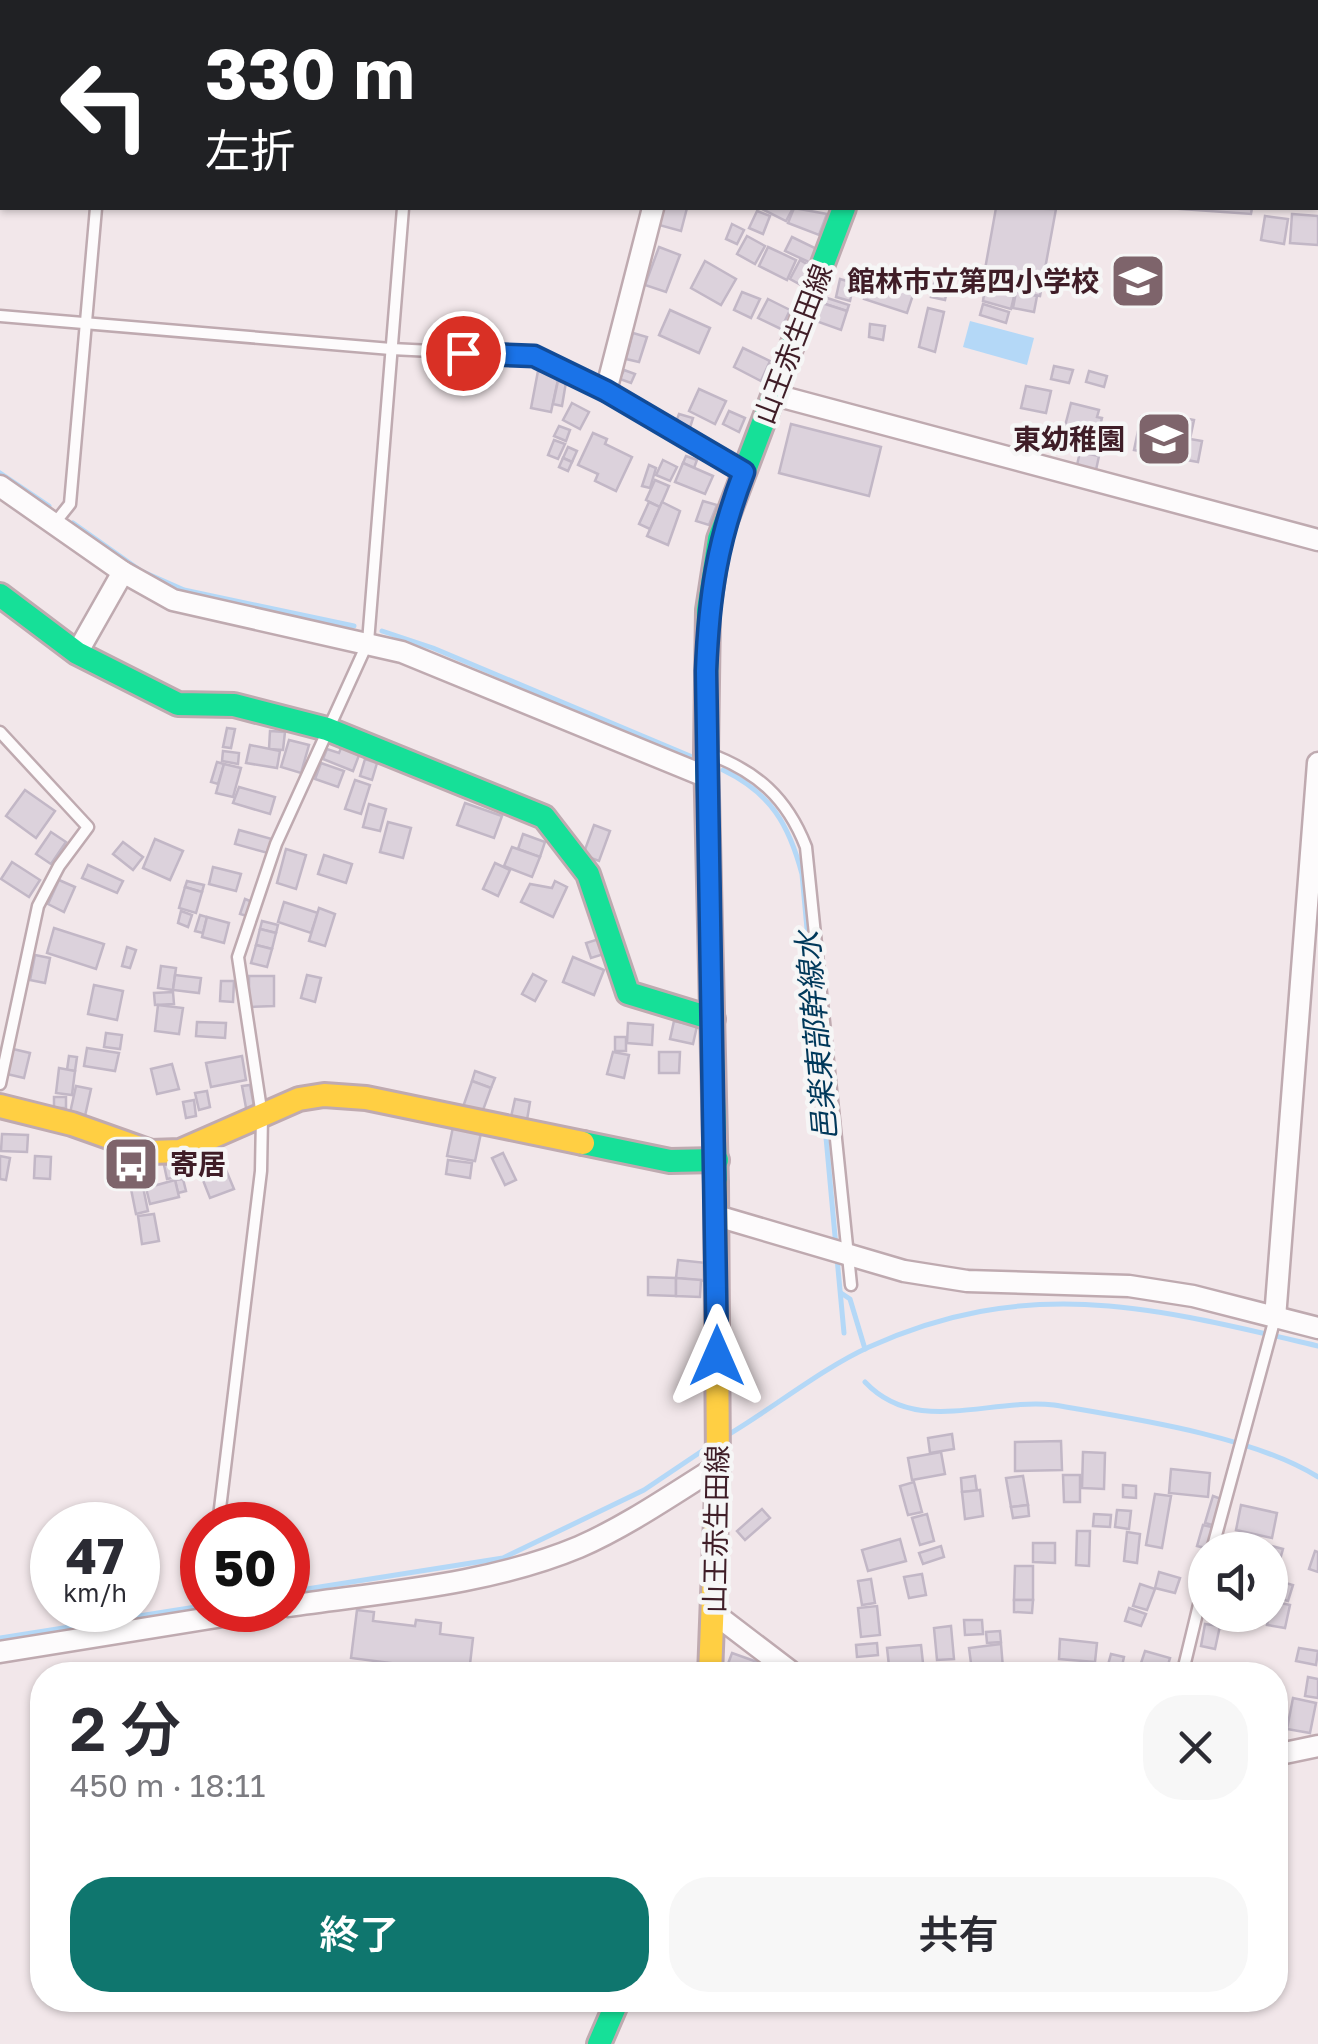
<!DOCTYPE html>
<html lang="ja">
<meta charset="utf-8">
<style>
:root{--surface:#fff;--page:#f7f7f7;--text:#2b2b33;--muted:#7c7c81;--accent:#0f766e}
body{margin:0;font-family:"Golos Text","Noto Sans JP",sans-serif;background:var(--page);color:var(--text);height:100vh;display:flex;flex-direction:column;font-size:38px;white-space:nowrap}
*{box-sizing:border-box;margin:0}
p{font-size:32px;color:var(--muted)}
.icon{flex:none;width:55px;height:55px;fill:none;stroke:currentColor;stroke-width:2;stroke-linecap:round;stroke-linejoin:round}
.map{position:relative;flex:1;overflow:hidden}
.drawer{position:absolute;left:30px;top:1662px;width:1258px;height:350px;display:flex;flex-direction:column;background:var(--surface);border-radius:40px;box-shadow:0 2px 8px #0004}
.drawer>*{flex:none}
.top-card{position:absolute;left:0px;top:0px;width:1320px;height:210px;box-shadow:0 2px 8px #0004;background:#202124;color:#fff;overflow:hidden}
.fabs{position:absolute;left:1188px;top:1532px;display:grid;gap:20px}
.fabs a{display:grid;place-items:center;width:100px;height:100px;border-radius:50%;background:var(--surface);box-shadow:0 2px 8px #0004;font-size:50px}
.speed{position:absolute;left:30px;top:1502px;display:flex;gap:20px;font-size:50px;font-weight:700;text-align:center}
.speed>*{display:grid;place-content:center;width:130px;height:130px;border-radius:50%;background:var(--surface);box-shadow:0 2px 8px #0004;line-height:1}
.speed small{font-size:25px;font-weight:400}
.speed .limit{border:15px solid #d22;background:#fff;color:#111}
.pin{position:absolute;display:grid;place-items:center;width:85px;height:85px;color:#fff;margin:-42px;border:5px solid #fff;border-radius:50%;box-shadow:0 2px 10px #0007}
.me{position:absolute;width:110px;margin:-55px;rotate:0deg;stroke-linejoin:round;filter:drop-shadow(0 0 8px #0008)}
.turn{display:flex;align-items:center;gap:35px;height:210px;padding:0 40px;font-size:45px}
.turn .icon{width:130px;height:130px;stroke-width:2.5}
.turn b{display:block;font-size:70px;line-height:85px}
.round{display:grid;place-items:center;flex:none;width:105px;height:105px;border-radius:40px;background:var(--page)}
.headline{display:flex;align-items:center;justify-content:space-between;height:170px;padding:0 40px}
h1{font-size:60px;font-weight:600;line-height:75px}
.action{display:flex;gap:20px;margin-top:auto;padding:20px 40px}
.action a{flex:1;height:115px;border-radius:40px;background:var(--accent);color:#fff;font-size:40px;font-weight:600;line-height:115px;text-align:center}
.action a+a{background:var(--page);color:var(--text)}
.map>svg:first-child{display:block}
</style>
<div class="map">
<svg width="1318" height="2044" viewBox="0 0 1318 2044">
<rect width="100%" height="100%" fill="#f2e7ea"/>
<!-- water -->
<path fill="#b4d8f7" d="M970 321 1034 338 1027 365 963 347Z"/>
<g fill="none" stroke-linecap="round" stroke-linejoin="round">
<!-- stream -->
<g stroke="#b4d8f7" stroke-width="5">
<path d="M0 473 49 506"/>
<path d="M73 523 141 571 184 590 354 626"/>
<path d="M382 631 433 648 690 756"/>
<path d="M723 770C771 793 789 825 802 874L836 1247"/>
<path d="M837 1258 844 1333"/>
<path d="M841 1293 850 1299 865 1349"/>
<path d="M865 1382C916 1436 987 1398 1054 1405 1130 1418 1253 1436 1318 1477"/>
<path d="M726 1436C772 1409 821 1369 869 1347 1030 1274 1156 1308 1318 1346"/>
<path d="M288 1592 503 1558 644 1490 708 1447"/>
<path d="M0 1638 202 1606"/>
</g>
</g>
<!-- building -->
<g fill="#dcd2dc" stroke="#c2b7c6" stroke-width="2.5">
<path d="M0 0H71L2 2V62Z"/>
<rect x="725" y="0" width="37" height="2"/>
<rect x="1130" y="0" width="38" height="2"/>
<path d="M664 208H687L681 231 659 225Z"/>
<path d="M760 208H793L786 221Z"/>
<path d="M794 208 827 214 819 235 788 223Z"/>
<path d="M996 208 1056 209 1040 296 982 286Z"/>
<path d="M1167 208H1252L1251 214Z"/>
<path d="M757 211 770 216 763 234 749 228Z"/>
<path d="M1292 214 1318 216V245L1290 243Z"/>
<path d="M1265 216 1288 219 1284 244 1261 240Z"/>
<path d="M732 224 744 230 737 244 726 239Z"/>
<path d="M747 236 765 246 755 264 737 254Z"/>
<path d="M792 237 817 249 811 263 785 251Z"/>
<path d="M659 247 680 255 666 292 645 285Z"/>
<path d="M768 247 796 260 787 280 759 266Z"/>
<path d="M800 260 810 266 801 285 790 279Z"/>
<path d="M705 261 736 279 721 305 691 288Z"/>
<path d="M898 274 919 280 914 292 894 285Z"/>
<path d="M936 275 950 278 945 300 931 297Z"/>
<path d="M871 277 914 292 907 313 864 299Z"/>
<path d="M840 279 854 283 850 301 836 297Z"/>
<path d="M985 287 1015 292 1011 309 983 301Z"/>
<path d="M742 292 760 299 751 318 734 310Z"/>
<path d="M1016 292 1037 296 1034 312 1013 308Z"/>
<path d="M824 297 849 305 847 311 822 303Z"/>
<path d="M768 299 790 310 781 329 758 318Z"/>
<path d="M822 303 847 311 841 330 816 321Z"/>
<path d="M983 304 1009 312 1006 323 980 315Z"/>
<path d="M928 308 944 312 935 352 919 347Z"/>
<path d="M670 310 710 328 699 353 659 335Z"/>
<path d="M870 324 885 326 883 340 869 337Z"/>
<path d="M633 333 647 337 639 362 626 359Z"/>
<path d="M743 348 770 361 761 381 734 367Z"/>
<path d="M1054 366 1073 370 1069 383 1051 379Z"/>
<path d="M624 370 635 374 631 383 620 379Z"/>
<path d="M538 371 559 375 551 412 531 408Z"/>
<path d="M1089 371 1107 376 1104 387 1086 382Z"/>
<path d="M558 381 566 382 562 406 553 404Z"/>
<path d="M1026 386 1051 391 1046 413 1021 408Z"/>
<path d="M699 389 726 401 715 424 689 411Z"/>
<path d="M572 403 589 412 580 429 563 420Z"/>
<path d="M1071 403 1099 410 1097 417 1102 418 1098 434 1065 426Z"/>
<path d="M729 411 745 418 739 432 723 424Z"/>
<path d="M679 414 693 418 688 434 673 430Z"/>
<path d="M1172 416 1194 420 1190 439 1202 441 1198 462 1164 456Z"/>
<path d="M1141 417 1170 423 1164 456 1134 450Z"/>
<path d="M791 424 881 447 869 496 779 473Z"/>
<path d="M559 426 570 430 566 441 554 436Z"/>
<path d="M593 433 607 439 605 444 632 457 616 491 595 481 598 474 578 465Z"/>
<path d="M554 440 565 444 558 459 548 455Z"/>
<path d="M568 447 577 451 572 462 563 458Z"/>
<path d="M1080 452 1099 456 1096 470 1077 465Z"/>
<path d="M686 456 697 460 694 468 683 463Z"/>
<path d="M563 458 572 462 568 471 559 467Z"/>
<path d="M663 460 677 467 670 481 656 475Z"/>
<path d="M683 463 713 476 705 494 675 482Z"/>
<path d="M649 465 656 468 650 488 642 486Z"/>
<path d="M655 480 669 486 660 507 646 500Z"/>
<path d="M703 501 717 505 709 525 696 521Z"/>
<path d="M649 502 660 507 650 529 639 524Z"/>
<path d="M662 502 680 511 668 545 647 536Z"/>
<path d="M227 728 235 729 231 748 223 747Z"/>
<path d="M270 731 285 732 283 750 269 749Z"/>
<path d="M289 740 309 745 301 773 281 767Z"/>
<path d="M343 743 361 750 353 771 323 759 327 749 339 753Z"/>
<path d="M250 745 280 751 277 768 246 763Z"/>
<path d="M223 751 239 753 238 764 222 761Z"/>
<path d="M365 759 377 763 372 780 360 776Z"/>
<path d="M217 762 224 764 218 784 211 782Z"/>
<path d="M321 763 344 771 338 787 315 779Z"/>
<path d="M224 764 241 768 233 797 216 793Z"/>
<path d="M355 780 370 785 361 814 345 809Z"/>
<path d="M239 787 275 797 270 814 233 803Z"/>
<path d="M25 790 55 811 36 838 6 816Z"/>
<path d="M465 803 502 816 494 838 457 825Z"/>
<path d="M369 804 386 809 380 831 363 827Z"/>
<path d="M388 822 411 828 403 858 380 852Z"/>
<path d="M594 825 610 831 599 861 583 855Z"/>
<path d="M239 830 272 839 268 853 235 844Z"/>
<path d="M51 832 66 842 51 864 36 854Z"/>
<path d="M523 834 545 842 540 857 518 849Z"/>
<path d="M155 839 183 851 170 880 143 868Z"/>
<path d="M123 842 143 857 133 870 113 854Z"/>
<path d="M512 847 540 857 532 877 504 866Z"/>
<path d="M286 849 306 855 296 889 277 883Z"/>
<path d="M324 855 352 864 346 883 318 874Z"/>
<path d="M12 862 40 880 29 897 1 879Z"/>
<path d="M495 863 510 870 498 896 483 889Z"/>
<path d="M88 865 123 881 117 893 82 878Z"/>
<path d="M213 867 241 874 236 891 209 884Z"/>
<path d="M59 880 75 887 64 912 48 904Z"/>
<path d="M187 881 204 885 202 892 185 887Z"/>
<path d="M555 881 567 887 553 917 521 902 530 884 552 888Z"/>
<path d="M185 887 202 892 196 913 179 908Z"/>
<path d="M245 899 255 903 250 917 240 914Z"/>
<path d="M284 902 318 913 311 933 278 922Z"/>
<path d="M319 908 335 914 325 946 309 941Z"/>
<path d="M181 911 192 915 188 927 178 923Z"/>
<path d="M200 915 207 917 203 933 195 931Z"/>
<path d="M207 917 229 923 224 943 202 937Z"/>
<path d="M262 921 278 925 276 933 260 929Z"/>
<path d="M54 928 104 944 96 969 47 953Z"/>
<path d="M260 929 276 933 272 949 256 945Z"/>
<path d="M599 939 604 954 591 958 586 943Z"/>
<path d="M256 945 272 949 267 967 251 963Z"/>
<path d="M127 947 136 950 130 968 122 966Z"/>
<path d="M35 955 50 958 45 983 30 980Z"/>
<path d="M573 957 604 970 594 995 563 982Z"/>
<path d="M161 966 176 968 173 990 158 988Z"/>
<path d="M533 974 546 981 535 1001 522 994Z"/>
<path d="M175 975 201 978 199 993 173 990Z"/>
<path d="M307 975 321 978 315 1002 301 998Z"/>
<path d="M249 976H274V1006L249 1007Z"/>
<path d="M221 981H234L233 1002 220 1001Z"/>
<path d="M94 985 123 991 117 1020 88 1014Z"/>
<path d="M173 992 174 1004 155 1005 154 993Z"/>
<path d="M158 1005 183 1008 179 1034 155 1031Z"/>
<path d="M674 1021 697 1026 693 1044 670 1039Z"/>
<path d="M197 1022 226 1023 225 1038 196 1036Z"/>
<path d="M628 1023 653 1025 652 1045 627 1043Z"/>
<path d="M106 1033 122 1035 120 1049 104 1047Z"/>
<rect x="615" y="1037" width="11" height="14"/>
<path d="M87 1048 119 1053 115 1071 84 1066Z"/>
<path d="M13 1049 30 1053 24 1078 7 1074Z"/>
<path d="M613 1052 629 1055 624 1078 607 1074Z"/>
<path d="M659 1052H680L679 1073H659Z"/>
<path d="M69 1056 77 1057 75 1071 67 1070Z"/>
<path d="M242 1056 246 1080 211 1087 206 1063Z"/>
<path d="M172 1064 179 1089 157 1094 151 1069Z"/>
<path d="M59 1068 75 1071 72 1095 56 1093Z"/>
<path d="M475 1071 495 1078 491 1088 472 1081Z"/>
<path d="M472 1081 491 1088 482 1113 463 1107Z"/>
<path d="M250 1085 255 1112 247 1113 242 1086Z"/>
<path d="M76 1086 91 1089 85 1116 70 1113Z"/>
<path d="M207 1091 210 1107 199 1110 195 1093Z"/>
<rect x="54" y="1097" width="12" height="11"/>
<path d="M515 1099 530 1102 527 1120 511 1117Z"/>
<path d="M194 1100 196 1116 186 1118 183 1102Z"/>
<path d="M453 1127 481 1133 475 1161 447 1156Z"/>
<path d="M2 1134 28 1135 27 1152 1 1151Z"/>
<path d="M216 1146 234 1189 210 1198 193 1155Z"/>
<path d="M503 1153 516 1180 505 1185 492 1158Z"/>
<path d="M0 1156 10 1158 6 1180 0 1179Z"/>
<path d="M35 1156 51 1157 50 1179 34 1178Z"/>
<path d="M448 1160 472 1163 470 1178 446 1174Z"/>
<path d="M179 1162 182 1176 167 1179 164 1165Z"/>
<path d="M183 1179 186 1191 178 1193 175 1180Z"/>
<path d="M175 1180 179 1197 150 1204 146 1188Z"/>
<path d="M143 1187 148 1211 136 1214 131 1189Z"/>
<path d="M154 1214 159 1241 142 1244 138 1216Z"/>
<path d="M678 1260 707 1263 705 1281 676 1278Z"/>
<path d="M648 1277 676 1278V1296L648 1295Z"/>
<path d="M676 1278 701 1280 700 1297 676 1296Z"/>
<path d="M952 1434 954 1449 930 1453 928 1438Z"/>
<path d="M1061 1441 1062 1470 1015 1471V1442Z"/>
<path d="M941 1452 945 1474 912 1480 908 1458Z"/>
<path d="M1083 1452 1105 1453 1104 1489 1082 1488Z"/>
<path d="M1171 1469 1210 1473 1208 1497 1169 1493Z"/>
<path d="M1063 1475H1080V1502H1064Z"/>
<path d="M975 1476 977 1491 962 1492 961 1478Z"/>
<path d="M1023 1476 1028 1505 1011 1507 1006 1478Z"/>
<path d="M914 1482 922 1512 908 1515 900 1486Z"/>
<path d="M1123 1485 1136 1486V1498L1123 1497Z"/>
<path d="M980 1490 983 1516 965 1519 962 1492Z"/>
<path d="M1155 1494 1171 1496 1162 1548 1146 1545Z"/>
<path d="M1213 1496 1224 1500 1216 1526 1205 1523Z"/>
<path d="M1028 1505 1029 1516 1013 1518 1011 1507Z"/>
<path d="M1241 1505 1277 1513 1272 1538 1236 1530Z"/>
<path d="M762 1509 770 1518 745 1540 737 1531Z"/>
<path d="M1117 1510 1131 1511 1129 1529 1115 1527Z"/>
<path d="M927 1514 934 1541 920 1545 912 1518Z"/>
<path d="M1094 1514 1111 1515 1110 1527 1093 1526Z"/>
<path d="M1203 1525 1216 1528 1210 1549 1197 1546Z"/>
<path d="M1077 1531H1090L1089 1566 1076 1565Z"/>
<path d="M1127 1532 1140 1534 1137 1563 1124 1561Z"/>
<path d="M1242 1538 1283 1549 1276 1574 1270 1572V1550H1239Z"/>
<path d="M900 1539 906 1561 868 1571 862 1550Z"/>
<path d="M1033 1543H1055V1563L1033 1562Z"/>
<path d="M941 1546 944 1557 923 1564 919 1553Z"/>
<path d="M1315 1551 1318 1552V1572L1309 1569Z"/>
<path d="M1015 1566H1033V1600H1014Z"/>
<path d="M1159 1572 1180 1578 1175 1593 1155 1588Z"/>
<path d="M922 1574 926 1595 909 1598 904 1577Z"/>
<path d="M871 1579 875 1603 862 1605 858 1581Z"/>
<path d="M1282 1582 1293 1585 1288 1601 1277 1598Z"/>
<path d="M1140 1584 1155 1589 1147 1610 1133 1606Z"/>
<path d="M1014 1600H1033L1032 1613 1014 1612Z"/>
<path d="M1272 1601 1290 1605 1285 1628 1267 1625Z"/>
<path d="M877 1606 880 1635 861 1637 858 1608Z"/>
<path d="M1129 1608 1146 1614 1141 1626 1125 1621Z"/>
<path d="M357 1610 374 1612 373 1621 415 1626 416 1620 441 1623 440 1634 473 1638 469 1673 351 1658Z"/>
<path d="M964 1620H982L983 1634 965 1635Z"/>
<path d="M1205 1624 1220 1626 1215 1649 1201 1646Z"/>
<path d="M951 1626 954 1659 937 1660 934 1628Z"/>
<path d="M1000 1631 1001 1642 987 1643 986 1632Z"/>
<path d="M1060 1639 1097 1643 1095 1662 1059 1659Z"/>
<path d="M877 1643 878 1655 857 1657 856 1645Z"/>
<path d="M1001 1644 1003 1668 972 1671 969 1648Z"/>
<path d="M921 1645 923 1663 889 1666 887 1648Z"/>
<path d="M1299 1648 1318 1651 1316 1665 1296 1661Z"/>
<path d="M1145 1651 1170 1658 1165 1675 1139 1669Z"/>
<path d="M732 1653 763 1664 759 1675 725 1672Z"/>
<path d="M1111 1654 1124 1657 1120 1675 1106 1672Z"/>
<path d="M1037 1664 1056 1665 1055 1675H1036Z"/>
<path d="M1308 1677 1318 1679V1698L1305 1696Z"/>
<path d="M1293 1698 1316 1703 1310 1733 1287 1729Z"/>
</g>
<g fill="none" stroke-linecap="round" stroke-linejoin="round">
<!-- lane casing -->
<g stroke="#bfaab0" stroke-width="15">
<g id="lane">
<path d="M111 2 112 0"/>
<path d="M1318 101V103"/>
<path d="M0 316 391 349 534 356 606 391 743 471"/>
<path d="M54 524 70 504 96 208"/>
<path d="M0 732 88 827 59 866 38 906 0 1084"/>
<path d="M707 753C757 771 787 798 806 847L851 1285"/>
<path d="M218 1525 261 1171 262 1116 238 957 276 844 368 642 403 208"/>
<path d="M1212 1550 1275 1318"/>
<path d="M1182 1675 1205 1580"/>
</g>
</g>
<!-- street casing -->
<g stroke="#bfaab0" stroke-width="25">
<g id="street">
<path d="M421 2V0"/>
<path d="M606 391 653 208"/>
<path d="M775 395 1318 540"/>
<path d="M0 486 123 572 173 600 402 652 707 777"/>
<path d="M77 653 123 572"/>
<path d="M717 1216 904 1271 967 1281 1129 1286 1193 1296 1318 1328"/>
<path d="M1275 1318 1318 763"/>
<path d="M288 1606C384 1592 488 1585 579 1547 627 1526 673 1494 718 1466"/>
<path d="M715 1614 795 1675"/>
<path d="M0 1652 260 1610"/>
<path d="M1275 1755 1318 1746"/>
</g>
</g>
<!-- fast casing -->
<g stroke="#bfaab0" stroke-width="28">
<g id="fast">
<path d="M920 2 921 0"/>
<path d="M0 595 77 653 178 704 234 705 327 729 544 817 588 874 628 993 713 1019"/>
<path d="M583 1143 670 1161 717 1160"/>
<path d="M716 1184 706 753 708 610 719 539 844 208"/>
<path d="M599 2044 618 2000"/>
</g>
</g>
<!-- slow casing -->
<g stroke="#bfaab0" stroke-width="28">
<g id="slow">
<path d="M617 2 626 0"/>
<path d="M0 1106 72 1124 151 1152 180 1151 299 1099 324 1095 366 1098 583 1143"/>
<path d="M710 1675 718 1466 716 1184"/>
</g>
</g>
<!-- jam casing -->
<g stroke="#bfaab0" stroke-width="28">
<path id="jam" d="M0 173 2 172"/>
</g>
<!-- lane -->
<use href="#lane" stroke="#fdfbfc" stroke-width="10"/>
<!-- street -->
<use href="#street" stroke="#fdfbfc" stroke-width="20"/>
<!-- fast -->
<use href="#fast" stroke="#16e098" stroke-width="22"/>
<!-- slow -->
<use href="#slow" stroke="#ffcf43" stroke-width="22"/>
<!-- jam -->
<use href="#jam" stroke="#f24e42" stroke-width="22"/>
</g>
<g fill="none" stroke-linecap="round" stroke-linejoin="round">
<!-- route casing -->
<g stroke="#114b97" stroke-width="25">
<path id="route" d="M463 353 534 356 606 391 744 472C717 542 709 596 706 671L717 1356"/>
</g>
<!-- route -->
<use href="#route" stroke="#1a73e8" stroke-width="18"/>
</g>
<!-- icons -->
<defs>
<g id="school-square" transform="scale(2.875)"><rect x="-9" y="-9" width="18" height="18" rx="4" fill="#7e646b" stroke="#f6f6f6"/><path d="M0-5L7-2L0 1L-7-2ZM-4 1L0 2.5L4 1V4Q0 6-4 4Z" fill="#fff"/></g>
<g id="bus-square" transform="scale(2.875)"><rect x="-9" y="-9" width="18" height="18" rx="4" fill="#7e646b" stroke="#f6f6f6"/><path d="M-5-6H5V4H4V6H2V4H-2V6H-4V4H-5ZM-3.5-4V0h7V-4ZM-3.5 1.2v1.5H-2V1.2ZM2 1.2v1.5H3.5V1.2Z" fill="#fff"/></g>
</defs>
<g fill-rule="evenodd">
<use href="#school-square" x="1138" y="281"/>
<use href="#school-square" x="1164" y="439"/>
<use href="#bus-square" x="131" y="1164"/>
</g>
<g text-anchor="middle" stroke-width="9" stroke-linejoin="round" paint-order="stroke">
<!-- poi labels -->
<g font-size="28" font-weight="bold" fill="#3f1d27" stroke="#f6f6f6" text-anchor="end">
<text x="1099" y="291">館林市立第四小学校</text>
<text x="1125" y="449">東幼稚園</text>
<text x="170" y="1174" text-anchor="start">寄居</text>
</g>
<!-- street labels -->
<g font-size="28" fill="#3f1d27" stroke="#f6f6f6">
<text transform="translate(793 344) rotate(-69)" y="10">山王赤生田線</text>
<text transform="translate(716 1529) rotate(-89)" y="10">山王赤生田線</text>
</g>
<!-- water labels -->
<g font-size="30" font-style="italic" fill="#00385a" stroke="#f6f6f6">
<text transform="translate(817 1036) rotate(-95)" y="10">邑楽東部幹線水</text>
</g>
</g>
</svg>
<div class="fabs">
<a><svg class="icon" aria-label="sound" viewBox="0 0 24 24"><path d="M4 9h4l5-4v14l-5-4H4zM17 9q2 3 0 6"/></svg></a>
</div>
<div class="speed"><div>47<small>km/h</small></div><div class="limit">50</div></div>
<div class="pin" style="left:463px;top:353px;background:#d93025"><svg class="icon" aria-label="arrive" viewBox="0 0 24 24"><path d="M6 21V4h12l-3 4 3 4H6"/></svg></div>
<svg class="me" style="left:717px;top:1356px" viewBox="-20 -20 40 40"><path d="M0-17L14 15 0 8-14 15z" fill="#1a73e8" stroke="#fff" stroke-width="4"/></svg>
<div class="top-card">
<div class="turn"><svg class="icon" aria-label="left" viewBox="0 0 24 24"><path d="M17 20v-9H6M10 6l-5 5 5 5"/></svg><div><b>330 m</b>左折</div></div>
</div>
<section class="drawer">
<div class="headline"><div><h1>2 分</h1><p>450 m · 18:11</p></div><a class="round"><svg class="icon" aria-label="close" viewBox="0 0 24 24"><path d="M6 6l12 12M18 6L6 18"/></svg></a></div>
<div class="action"><a>終了</a><a>共有</a></div>
</section>
</div>
